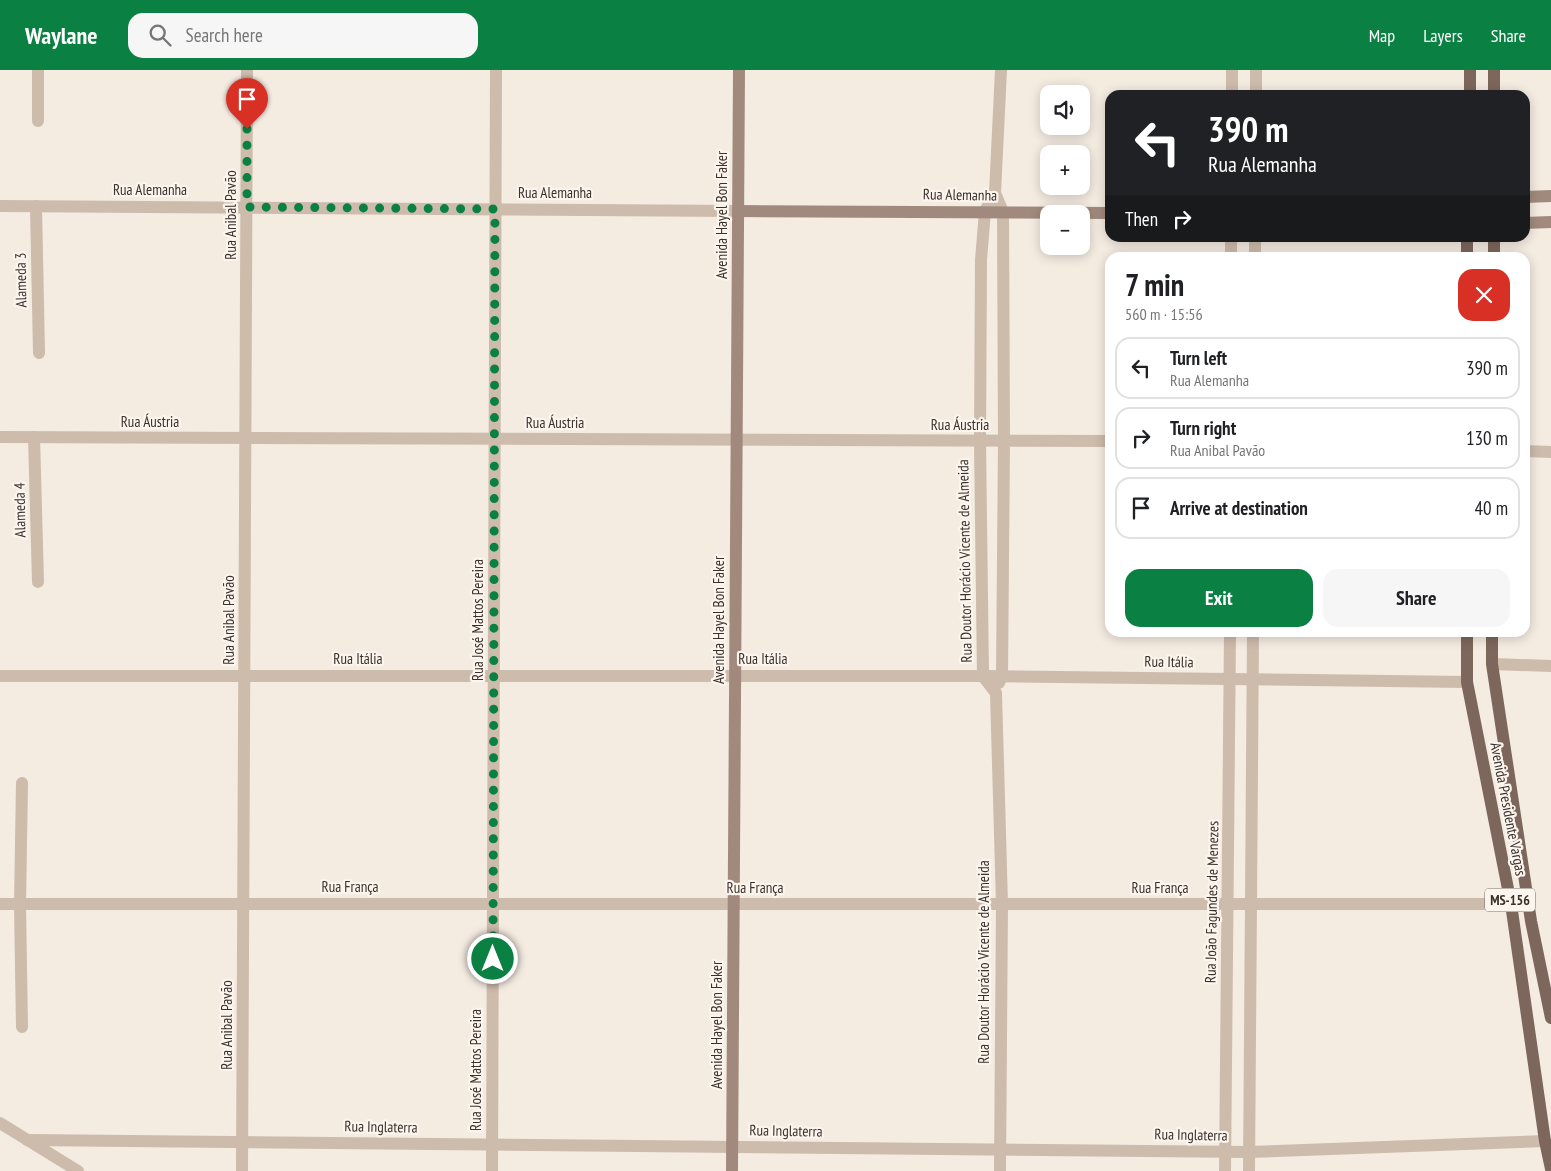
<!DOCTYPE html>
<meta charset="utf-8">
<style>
:root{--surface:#fff;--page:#f6f6f6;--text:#202124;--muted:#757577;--line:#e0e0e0;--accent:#0b8043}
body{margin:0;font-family:"PT Sans Narrow",sans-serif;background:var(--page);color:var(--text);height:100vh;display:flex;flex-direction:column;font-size:19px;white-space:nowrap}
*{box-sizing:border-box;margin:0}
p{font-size:16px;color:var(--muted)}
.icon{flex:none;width:28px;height:28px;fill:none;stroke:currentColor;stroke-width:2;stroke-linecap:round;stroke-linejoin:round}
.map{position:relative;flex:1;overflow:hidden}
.panel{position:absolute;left:1105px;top:182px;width:425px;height:385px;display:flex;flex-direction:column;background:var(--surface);border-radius:15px;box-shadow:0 2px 12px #0003}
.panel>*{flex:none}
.guide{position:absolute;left:1105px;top:20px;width:425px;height:152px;border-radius:15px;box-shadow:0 2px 12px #0003;background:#202124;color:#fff;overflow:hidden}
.tools{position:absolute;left:1040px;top:15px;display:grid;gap:10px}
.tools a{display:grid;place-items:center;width:50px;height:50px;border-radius:10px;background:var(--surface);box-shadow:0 2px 12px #0003;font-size:25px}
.pin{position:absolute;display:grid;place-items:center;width:42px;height:42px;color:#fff;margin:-51px -21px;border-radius:50% 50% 50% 0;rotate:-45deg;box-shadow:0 0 5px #0007}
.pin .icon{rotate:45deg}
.me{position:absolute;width:55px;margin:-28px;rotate:0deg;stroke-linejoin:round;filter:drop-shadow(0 0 4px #0008)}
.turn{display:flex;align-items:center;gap:18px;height:105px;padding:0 20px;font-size:22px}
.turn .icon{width:65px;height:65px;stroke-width:2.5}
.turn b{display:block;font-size:35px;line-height:42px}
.then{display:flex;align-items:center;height:48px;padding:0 20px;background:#0003;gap:10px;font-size:19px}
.round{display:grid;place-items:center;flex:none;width:52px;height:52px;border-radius:15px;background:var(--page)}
.overview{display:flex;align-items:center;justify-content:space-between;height:85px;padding:0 20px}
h1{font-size:30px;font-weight:700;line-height:38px}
.primary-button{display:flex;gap:10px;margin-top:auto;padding:10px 20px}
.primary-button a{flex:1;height:58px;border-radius:15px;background:var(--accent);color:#fff;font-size:20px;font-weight:700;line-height:58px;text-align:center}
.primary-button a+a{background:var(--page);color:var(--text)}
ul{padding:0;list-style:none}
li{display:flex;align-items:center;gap:15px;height:62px;margin:0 10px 8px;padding:0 10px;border:2px solid var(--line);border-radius:15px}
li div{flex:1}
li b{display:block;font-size:19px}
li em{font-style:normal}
header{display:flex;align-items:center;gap:30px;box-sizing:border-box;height:70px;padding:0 25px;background:var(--accent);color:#fff}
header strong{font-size:24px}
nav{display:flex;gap:28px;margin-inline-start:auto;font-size:18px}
.search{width:350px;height:45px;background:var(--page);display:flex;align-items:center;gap:12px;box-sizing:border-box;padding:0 18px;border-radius:15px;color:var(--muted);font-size:19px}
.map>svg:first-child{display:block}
</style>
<header>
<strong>Waylane</strong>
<div class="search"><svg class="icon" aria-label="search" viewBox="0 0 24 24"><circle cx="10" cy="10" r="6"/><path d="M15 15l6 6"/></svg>Search here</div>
<nav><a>Map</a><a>Layers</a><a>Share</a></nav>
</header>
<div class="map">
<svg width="1551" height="1101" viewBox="0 0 1551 1101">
<rect width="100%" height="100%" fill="#f4ebe1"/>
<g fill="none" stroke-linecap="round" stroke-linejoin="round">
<!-- street -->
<g stroke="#cdbbac" stroke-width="12">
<path d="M38 0V51"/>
<path d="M1232 25V0"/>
<path d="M1256 25V0"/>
<path d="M995 123 1003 142 1004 371 1002 606 999 613"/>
<path d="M0 136 738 141"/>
<path d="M36 136 39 283"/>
<path d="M1231 188V168"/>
<path d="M1255 188V168"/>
<path d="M0 367 1110 371"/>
<path d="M34 367 38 512"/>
<path d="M1525 381 1551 382"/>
<path d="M1492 594 1551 596"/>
<path d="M0 606H983L1467 612"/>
<path d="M22 713 20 835 22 957"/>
<path d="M0 834H1511"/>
<path d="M0 1053 78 1101"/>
<path d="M27 1070 1249 1082 1545 1071"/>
<path d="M242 1101 247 0"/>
<path d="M492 1101 496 0"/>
<path d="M1000 1101 1002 834 996 623 983 606 980 371 981 190 985 141 995 123 1001 0"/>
<path d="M1225 1101 1230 562"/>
<path d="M1249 1101 1253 562"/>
</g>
<!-- secondary -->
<g stroke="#a18a7d" stroke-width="12">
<path d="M1525 127 1551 126"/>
<path d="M738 141 1110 143"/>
<path d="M1525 153 1551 152"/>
<path d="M732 1101 739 0"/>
</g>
<!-- primary -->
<g stroke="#7d675c" stroke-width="12">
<path d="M1494 0V25"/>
<path d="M1470 25V0"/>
<path d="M1467 188V168"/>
<path d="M1494 188V168"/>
<path d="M1467 562V612L1511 834 1545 1071 1551 1099"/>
<path d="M1492 562V594L1531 851 1551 948"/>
</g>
</g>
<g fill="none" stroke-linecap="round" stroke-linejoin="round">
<!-- route -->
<path stroke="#0b8043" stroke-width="9" stroke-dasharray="0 16.2" d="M247 59V137L495 139 493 889"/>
</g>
<g text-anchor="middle" stroke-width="4.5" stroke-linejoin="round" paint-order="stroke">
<!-- shield labels -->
<rect fill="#fbf5ee" stroke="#756b66" stroke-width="1" x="1485" y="818.5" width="50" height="23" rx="4"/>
<g font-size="14" font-weight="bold" fill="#3b302b">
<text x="1510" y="835">MS-156</text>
</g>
<!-- street labels -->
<g font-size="15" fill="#3b302b" stroke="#fbf5ee">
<text x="150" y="125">Rua Alemanha</text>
<text x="555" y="128">Rua Alemanha</text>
<text transform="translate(960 125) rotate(1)" y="5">Rua Alemanha</text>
<text transform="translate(231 145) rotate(-90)" y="5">Rua Anibal Pavão</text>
<text transform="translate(722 145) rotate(-90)" y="5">Avenida Hayel Bon Faker</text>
<text transform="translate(21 210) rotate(-91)" y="5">Alameda 3</text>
<text x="150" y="357">Rua Áustria</text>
<text x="555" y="358">Rua Áustria</text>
<text x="960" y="360">Rua Áustria</text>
<text transform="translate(20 440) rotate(-91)" y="5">Alameda 4</text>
<text transform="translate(965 491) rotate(-91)" y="5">Rua Doutor Horácio Vicente de Almeida</text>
<text transform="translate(229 550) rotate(-90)" y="5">Rua Anibal Pavão</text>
<text transform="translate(478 550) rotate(-90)" y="5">Rua José Mattos Pereira</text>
<text transform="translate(719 550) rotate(-90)" y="5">Avenida Hayel Bon Faker</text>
<text x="358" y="594">Rua Itália</text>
<text x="763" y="594">Rua Itália</text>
<text transform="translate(1169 592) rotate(1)" y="5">Rua Itália</text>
<text transform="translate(1508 739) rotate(79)" y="5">Avenida Presidente Vargas</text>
<text x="350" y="822">Rua França</text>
<text x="755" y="823">Rua França</text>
<text x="1160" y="823">Rua França</text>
<text transform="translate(1212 832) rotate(-89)" y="5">Rua João Fagundes de Menezes</text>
<text transform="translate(984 892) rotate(-90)" y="5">Rua Doutor Horácio Vicente de Almeida</text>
<text transform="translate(227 955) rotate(-90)" y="5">Rua Anibal Pavão</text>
<text transform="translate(717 955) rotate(-90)" y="5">Avenida Hayel Bon Faker</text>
<text transform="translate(476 1000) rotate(-90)" y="5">Rua José Mattos Pereira</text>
<text transform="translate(381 1057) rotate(1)" y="5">Rua Inglaterra</text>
<text transform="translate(786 1061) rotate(1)" y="5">Rua Inglaterra</text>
<text transform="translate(1191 1065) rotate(1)" y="5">Rua Inglaterra</text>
</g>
</g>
</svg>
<div class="tools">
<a><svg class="icon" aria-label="sound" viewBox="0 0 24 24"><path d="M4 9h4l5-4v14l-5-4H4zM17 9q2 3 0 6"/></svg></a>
<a>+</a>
<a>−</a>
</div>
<div class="pin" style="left:247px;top:59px;background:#d93025"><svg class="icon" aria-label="arrive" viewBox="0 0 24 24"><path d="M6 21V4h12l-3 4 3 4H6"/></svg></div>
<svg class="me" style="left:493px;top:889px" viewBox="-20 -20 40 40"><circle r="17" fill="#0b8043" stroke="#fff" stroke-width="3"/><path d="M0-11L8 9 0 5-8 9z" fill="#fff"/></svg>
<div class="guide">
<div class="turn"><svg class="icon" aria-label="left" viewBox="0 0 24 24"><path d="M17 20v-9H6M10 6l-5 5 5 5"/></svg><div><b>390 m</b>Rua Alemanha</div></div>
<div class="then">Then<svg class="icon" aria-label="right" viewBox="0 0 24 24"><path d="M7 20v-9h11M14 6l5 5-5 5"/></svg></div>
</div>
<section class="panel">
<div class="overview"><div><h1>7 min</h1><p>560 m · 15:56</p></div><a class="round" style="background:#d93025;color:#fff"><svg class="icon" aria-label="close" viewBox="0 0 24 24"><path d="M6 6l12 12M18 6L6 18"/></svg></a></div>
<ul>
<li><svg class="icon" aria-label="left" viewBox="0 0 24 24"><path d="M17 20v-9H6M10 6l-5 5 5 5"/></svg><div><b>Turn left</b><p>Rua Alemanha</p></div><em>390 m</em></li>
<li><svg class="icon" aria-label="right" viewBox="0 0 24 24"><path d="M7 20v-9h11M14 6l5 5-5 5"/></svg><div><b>Turn right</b><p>Rua Anibal Pavão</p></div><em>130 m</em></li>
<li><svg class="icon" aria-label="arrive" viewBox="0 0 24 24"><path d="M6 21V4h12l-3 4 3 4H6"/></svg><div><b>Arrive at destination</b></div><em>40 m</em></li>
</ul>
<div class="primary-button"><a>Exit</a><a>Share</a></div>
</section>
</div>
